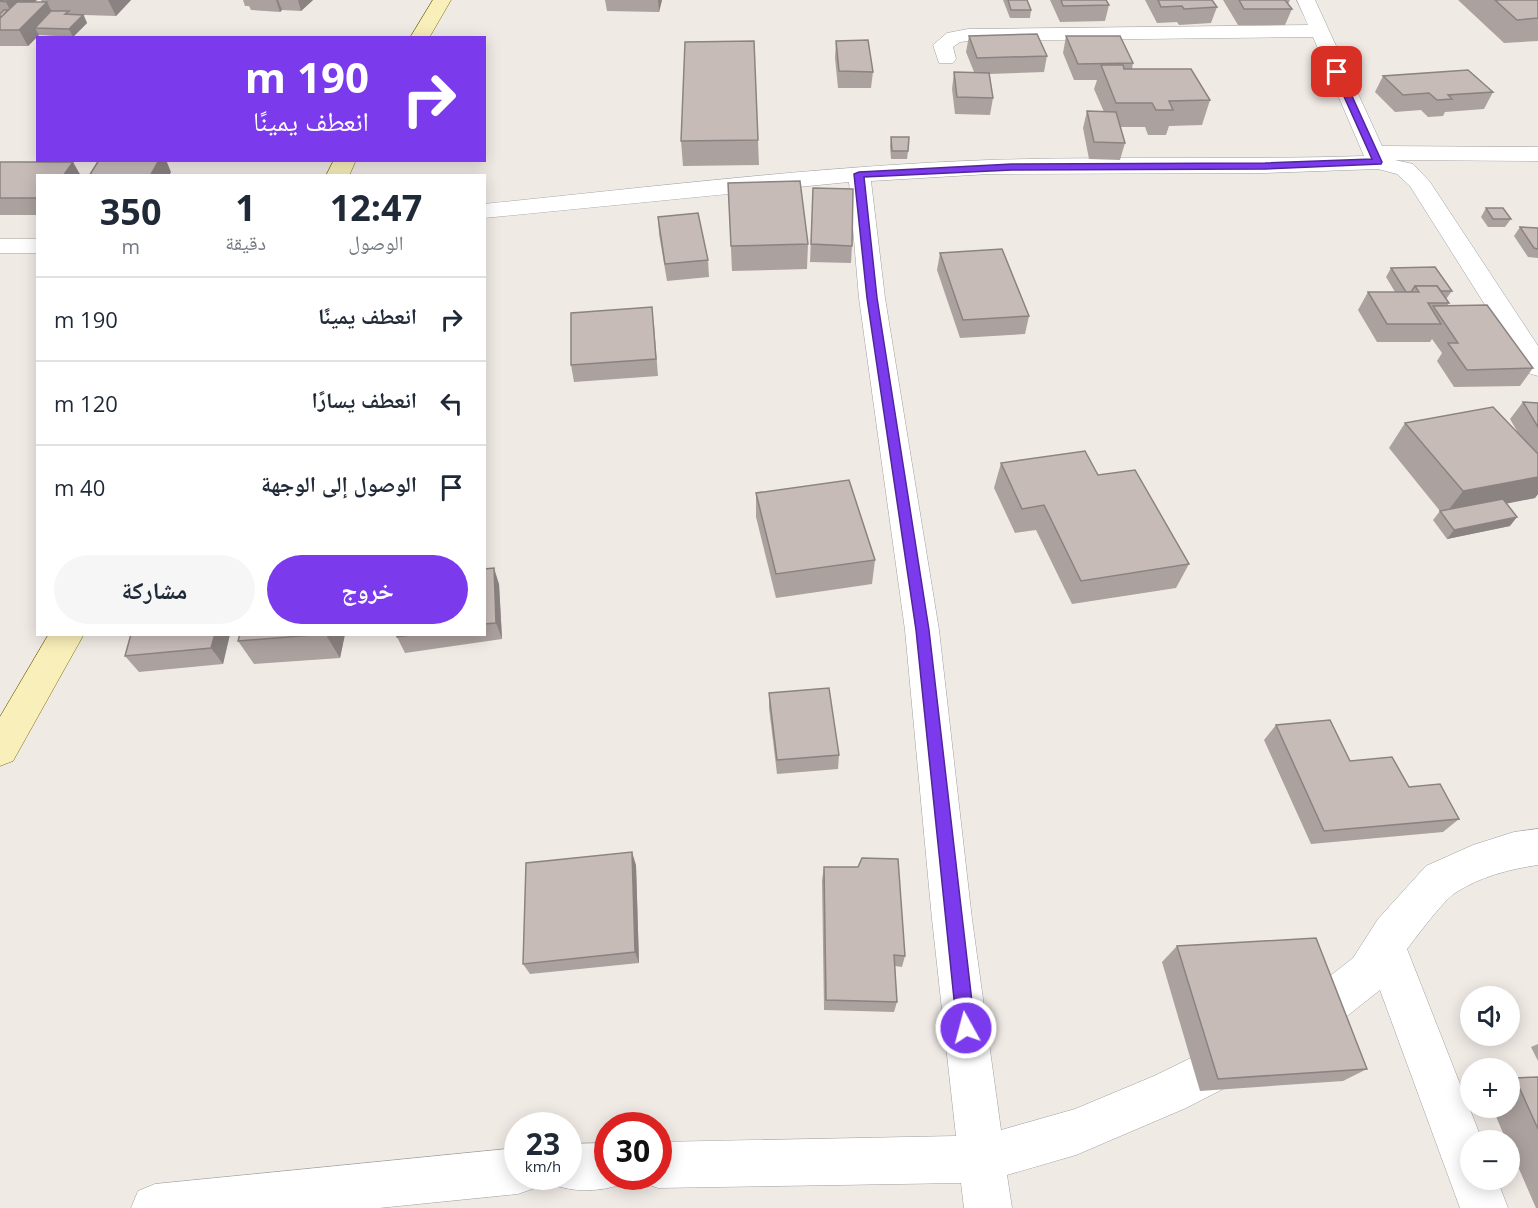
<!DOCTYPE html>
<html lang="ar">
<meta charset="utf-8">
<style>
:root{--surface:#fff;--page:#f6f6f7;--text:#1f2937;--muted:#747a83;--line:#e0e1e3;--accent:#7c3aed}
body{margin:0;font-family:"Open Sans","Noto Naskh Arabic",sans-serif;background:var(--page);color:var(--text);direction:rtl;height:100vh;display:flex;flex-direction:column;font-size:22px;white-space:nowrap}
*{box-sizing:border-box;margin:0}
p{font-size:20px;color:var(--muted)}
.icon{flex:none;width:33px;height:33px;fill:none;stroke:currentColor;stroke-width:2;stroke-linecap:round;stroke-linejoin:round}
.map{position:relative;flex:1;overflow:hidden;direction:ltr}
.panel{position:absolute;left:36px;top:174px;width:450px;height:462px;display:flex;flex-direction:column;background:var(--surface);border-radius:0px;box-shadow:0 3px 15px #0003;direction:rtl}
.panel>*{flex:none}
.hud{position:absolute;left:36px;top:36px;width:450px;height:126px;border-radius:0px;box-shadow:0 3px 15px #0003;direction:rtl;background:#7c3aed;color:#fff;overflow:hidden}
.tools{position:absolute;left:1460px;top:986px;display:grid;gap:12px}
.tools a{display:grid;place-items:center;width:60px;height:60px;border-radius:50%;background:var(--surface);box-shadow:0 3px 15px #0003;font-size:30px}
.speed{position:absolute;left:504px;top:1112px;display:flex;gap:12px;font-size:30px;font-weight:700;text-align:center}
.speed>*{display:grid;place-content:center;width:78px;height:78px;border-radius:50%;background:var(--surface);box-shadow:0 3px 15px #0003;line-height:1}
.speed small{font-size:15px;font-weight:400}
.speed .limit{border:9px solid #d22;background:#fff;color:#111}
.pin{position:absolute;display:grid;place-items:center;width:51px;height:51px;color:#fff;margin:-26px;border-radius:12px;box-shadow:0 3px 9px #0006}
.me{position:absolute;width:66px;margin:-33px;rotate:353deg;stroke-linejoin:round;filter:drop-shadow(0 0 4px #0008)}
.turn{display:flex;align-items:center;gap:21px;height:126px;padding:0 18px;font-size:27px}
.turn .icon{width:78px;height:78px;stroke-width:2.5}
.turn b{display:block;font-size:42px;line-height:51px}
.eta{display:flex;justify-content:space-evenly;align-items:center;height:102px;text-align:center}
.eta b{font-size:36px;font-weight:700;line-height:42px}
.cta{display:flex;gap:12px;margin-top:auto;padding:12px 18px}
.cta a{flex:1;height:69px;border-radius:36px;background:var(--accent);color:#fff;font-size:24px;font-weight:700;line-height:69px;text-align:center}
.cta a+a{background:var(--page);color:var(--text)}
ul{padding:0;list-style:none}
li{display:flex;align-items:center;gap:18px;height:84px;padding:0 18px;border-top:2px solid var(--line)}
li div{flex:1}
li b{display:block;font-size:22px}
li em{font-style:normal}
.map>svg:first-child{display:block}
</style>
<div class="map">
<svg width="1538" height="1208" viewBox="0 0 1538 1208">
<rect width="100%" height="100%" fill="#f0eae5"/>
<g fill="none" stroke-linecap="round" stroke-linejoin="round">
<!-- street casing -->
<g stroke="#a0a0a0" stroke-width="1">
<g id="street">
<path d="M1297 0H1315L1382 146 1538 147V161L1395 160 1413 164 1430 182 1538 346V376L1528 373 1410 186 1397 174 1378 169 1265 173 989 174 871 181 885 298 939 630 972 919 1001 1130 1075 1109 1154 1076 1236 1036 1252 1042 1258 1058 1252 1074 1186 1108 1076 1155 1007 1175 1012 1208H964L961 1183 658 1188 641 1182 639 1176H658V1142L956 1136 932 919 905 630 859 298 849 182 484 218V204C652 187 820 166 989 160 1114 156 1239 160 1364 156L1313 37 968 41 960 42 953 47 956 59 953 63H939L933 45 947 33 968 29 1308 25Z"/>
<rect x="0" y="239" width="38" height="14"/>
<path d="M1538 829V865C1510 869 1479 877 1455 893 1442 902 1418 935 1407 949L1482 1140H1470V1179H1497L1508 1208H1460L1380 990 1318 1039 1303 1046 1288 1039 1281 1024 1288 1009 1353 958 1378 919 1426 866 1473 845 1514 832Z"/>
<path d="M608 1143V1176H627L625 1183C601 1192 575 1193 551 1184L548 1176H568V1144Z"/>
<path d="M518 1148V1176H539L535 1188 518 1194 379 1208H131L138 1191 155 1184Z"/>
</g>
</g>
<!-- secondary casing -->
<g stroke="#776c05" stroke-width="1">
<g id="secondary">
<path d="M433 0H451L429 38H410Z"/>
<path d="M334 160H356L349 176H326Z"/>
<path d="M49 634H84L13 761 0 766V717Z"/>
</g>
</g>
<!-- street -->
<use href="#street" fill="#fff" fill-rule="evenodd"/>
<!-- secondary -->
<use href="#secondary" fill="#f9efba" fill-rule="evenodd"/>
</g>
<!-- wall -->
<g fill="#aba19e">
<path d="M0 0H37L34 2H42L41 0H131L116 16 84 15 87 23 73 37 39 35 28 46H0Z"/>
<path d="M243 0H313L301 11 282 10 280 12 251 10 249 6H245Z"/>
<path d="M605 0H662L659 12 607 11Z"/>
<path d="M985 0H1027L1031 10 1030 18H1010L1003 0Z"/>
<path d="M1050 0H1106L1109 5 1105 21 1060 22Z"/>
<path d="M1145 0H1212L1217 7 1211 23 1179 25 1177 22 1157 23Z"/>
<path d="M1223 0H1290L1288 4 1292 9 1285 25H1238Z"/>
<path d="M1458 0H1538V41L1504 43Z"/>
<path d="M969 36 1047 56 1044 72 989 74 993 98 990 115 955 114 952 89 954 72H974L966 52Z"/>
<path d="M1066 36 1133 63 1132 69 1210 100 1202 125 1169 126 1166 135H1148L1145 127H1120L1125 143 1120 160 1089 159 1083 128 1087 111 1104 112 1094 89 1097 80H1074L1063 53Z"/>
<path d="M836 41 873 72 871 88H838L835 58Z"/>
<path d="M1383 76 1493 92 1484 109 1445 112 1443 116 1428 117 1421 110 1395 112 1375 92Z"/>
<path d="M891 137 908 151 907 159H891L890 146Z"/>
<path d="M758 140 759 165 683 166 681 141Z"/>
<path d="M0 162 38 176V215H0Z"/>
<path d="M728 183 808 244 807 269 732 271Z"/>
<path d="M813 188 852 246 851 263 810 262Z"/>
<path d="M1486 208 1511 219 1505 227H1488L1481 217Z"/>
<path d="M658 217 708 260 709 277 667 281 659 234Z"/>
<path d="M1520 227 1538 228V258L1528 257 1514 236Z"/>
<path d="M940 253 1029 316 1025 334 960 338 937 270Z"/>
<path d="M1391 268 1452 291 1446 299 1449 303 1447 306 1533 368 1520 386 1454 387 1437 361 1442 353 1432 339 1430 342H1377L1358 310 1368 292H1395L1386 277Z"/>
<path d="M654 325 658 376 574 382 571 365Z"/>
<path d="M1523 402 1538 403V494L1535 498 1506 503 1510 526 1447 539 1433 520 1440 511 1389 448 1405 423 1517 431 1510 419Z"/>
<path d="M1001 463 1098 475 1189 564 1176 588 1072 604 1036 530 1015 533 994 488Z"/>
<path d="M756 493 875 560 872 584 776 598 756 517Z"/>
<path d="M484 569 499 584 502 639 405 653 397 637V634H484Z"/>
<path d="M131 634H230L223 664 139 672 125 656Z"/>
<path d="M240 634H345L340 658 254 664 238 641Z"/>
<path d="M769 693 839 755 838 769 777 774 769 708Z"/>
<path d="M1276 725 1350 761 1409 787 1459 819 1443 832 1311 844 1264 740Z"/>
<path d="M636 865 639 963 530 974 523 964Z"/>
<path d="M824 867 905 956 902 967 895 966 897 1002 894 1012 824 1010 822 880Z"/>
<path d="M1177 946 1367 1069 1343 1081 1200 1091 1162 962Z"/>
<path d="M1538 1044V1061L1531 1047Z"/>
<path d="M1538 1077V1208H1536L1509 1146V1140H1506L1492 1107H1509V1081L1515 1078Z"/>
</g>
<!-- shaded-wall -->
<g fill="#8b8381">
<path d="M8 0H37L20 13 13 16 6 2Z"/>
<path d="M108 0H131L116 16Z"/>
<path d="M276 0H278L282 10 280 12Z"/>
<path d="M298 0H313L301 11Z"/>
<path d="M658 0H662L659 12Z"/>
<path d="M47 2 55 18 35 28 39 35 28 46 19 30Z"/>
<path d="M83 15 87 23 73 37 69 29Z"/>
<path d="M159 160H166L171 172 169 176H150Z"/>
<path d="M73 162 81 176H63Z"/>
<path d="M1538 477V494L1535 498 1444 516 1463 491Z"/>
<path d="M1517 517 1510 526 1447 539 1454 530Z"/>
<path d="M494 568 499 584 502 639 496 623Z"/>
<path d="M215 634H230L223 664 211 648Z"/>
<path d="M326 634H345L340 658 326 635Z"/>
<path d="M632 852 636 865 639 963 635 952Z"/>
</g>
<!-- building -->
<g fill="#c7bbb8" stroke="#8b8381" stroke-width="1.5">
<path d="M0 0H8L6 2 0 1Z"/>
<path d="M1008 0H1027L1031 10H1011Z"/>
<path d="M1061 0H1106L1109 5 1063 6Z"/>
<path d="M1158 0H1212L1217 7 1184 9 1182 6 1161 7Z"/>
<path d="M1239 0H1285L1292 9H1244Z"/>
<path d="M1495 0H1538V18L1517 20Z"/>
<path d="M17 2H47L19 30H0V18Z"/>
<path d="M4 10H8L0 18V14Z"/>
<path d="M51 11H69L65 14 83 15 69 29 35 28Z"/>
<path d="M1037 34 1047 56 977 58 969 36Z"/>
<path d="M1066 36H1120L1133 63 1078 64Z"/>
<path d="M868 40 873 72 839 71 836 41Z"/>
<path d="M754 41 758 140 681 141 685 42Z"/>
<path d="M1101 65H1123L1124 69H1191L1210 100 1169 101 1173 110H1156L1152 103H1116Z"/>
<path d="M1468 70 1493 92 1448 95 1452 99 1437 100 1429 93 1403 95 1383 76Z"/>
<path d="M954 72 989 73 993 98 957 97Z"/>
<path d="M1087 111 1116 112 1125 143 1094 142Z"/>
<path d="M891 137H909L908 151H892Z"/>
<path d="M99 160H159L150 176H89Z"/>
<path d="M0 162H73L63 176H38V198H0Z"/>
<path d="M800 181 808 244 731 246 728 183Z"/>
<path d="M813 188 853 189 852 246 811 244Z"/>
<path d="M1486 208H1503L1511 219H1493Z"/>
<path d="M698 213 708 260 665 264 658 217Z"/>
<path d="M1520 227 1538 228V249L1534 248Z"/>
<path d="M1002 249 1029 316 963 320 940 253Z"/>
<path d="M1435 267 1452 291H1441L1437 286H1415L1411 292H1406L1391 268Z"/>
<path d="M1415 286H1437L1449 303H1428L1441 324H1387L1368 292H1419Z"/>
<path d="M1487 305 1533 368 1467 370 1448 343H1458L1433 306Z"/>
<path d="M652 307 656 359 571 365V313Z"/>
<path d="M1523 402 1538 403V427Z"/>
<path d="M1493 407 1538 454V477L1463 491 1405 423Z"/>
<path d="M1085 451 1098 475 1135 470 1189 564 1081 581 1044 505 1022 509 1001 463Z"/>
<path d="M849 480 875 560 776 574 756 493Z"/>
<path d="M1503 499 1517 517 1454 530 1440 511Z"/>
<path d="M494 568 496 623 484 624V569Z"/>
<path d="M131 634H215L211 648 125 656Z"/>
<path d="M240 634H326L238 641Z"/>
<path d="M397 634H417L397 637Z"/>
<path d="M829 688 839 755 777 760 769 693Z"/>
<path d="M1330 720 1350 761 1392 757 1409 787 1440 784 1459 819 1324 831 1276 725Z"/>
<path d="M632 852 635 952 523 964 526 863Z"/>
<path d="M862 858 898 859 905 956 894 955 897 1002 826 1000 824 867H858Z"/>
<path d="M1316 938 1367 1069 1218 1079 1177 946Z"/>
<path d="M1538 1077V1129L1515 1078Z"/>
</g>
<!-- route -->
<path fill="#7c3aed" stroke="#51269a" stroke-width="1.5" d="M1337 69 1341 72 1382 162 1381 164 1265 169 1012 170 864 177 877 298 929 630 975 1028 972 1034 966 1037 960 1034 957 1028 916 630 867 298 854 174 859 172 1012 164 1265 163 1372 159 1333 72Z"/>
</svg>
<div class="tools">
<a><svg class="icon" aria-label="sound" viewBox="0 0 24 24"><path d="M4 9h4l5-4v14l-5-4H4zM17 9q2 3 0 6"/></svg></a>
<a>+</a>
<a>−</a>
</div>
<div class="speed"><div>23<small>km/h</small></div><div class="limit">30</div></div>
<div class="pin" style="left:1337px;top:72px;background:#d93025"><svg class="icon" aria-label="arrive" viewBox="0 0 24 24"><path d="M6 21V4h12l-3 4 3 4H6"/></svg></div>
<svg class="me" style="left:966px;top:1028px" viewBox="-20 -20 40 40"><circle r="17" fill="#7c3aed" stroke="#fff" stroke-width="3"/><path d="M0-11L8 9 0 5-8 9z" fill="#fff"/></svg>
<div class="hud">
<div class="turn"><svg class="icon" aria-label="right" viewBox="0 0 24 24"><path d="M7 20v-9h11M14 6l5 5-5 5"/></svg><div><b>190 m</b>انعطف يمينًا</div></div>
</div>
<section class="panel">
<div class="eta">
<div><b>12:47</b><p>الوصول</p></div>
<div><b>1</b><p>دقيقة</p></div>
<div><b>350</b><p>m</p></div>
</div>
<ul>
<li><svg class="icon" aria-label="right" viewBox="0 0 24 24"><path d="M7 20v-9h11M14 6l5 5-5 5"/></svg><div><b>انعطف يمينًا</b></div><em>190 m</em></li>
<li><svg class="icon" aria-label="left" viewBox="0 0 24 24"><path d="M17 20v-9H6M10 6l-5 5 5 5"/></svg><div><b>انعطف يسارًا</b></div><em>120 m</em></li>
<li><svg class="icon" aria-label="arrive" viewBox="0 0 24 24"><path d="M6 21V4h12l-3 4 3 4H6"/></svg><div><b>الوصول إلى الوجهة</b></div><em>40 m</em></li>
</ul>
<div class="cta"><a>خروج</a><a>مشاركة</a></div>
</section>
</div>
